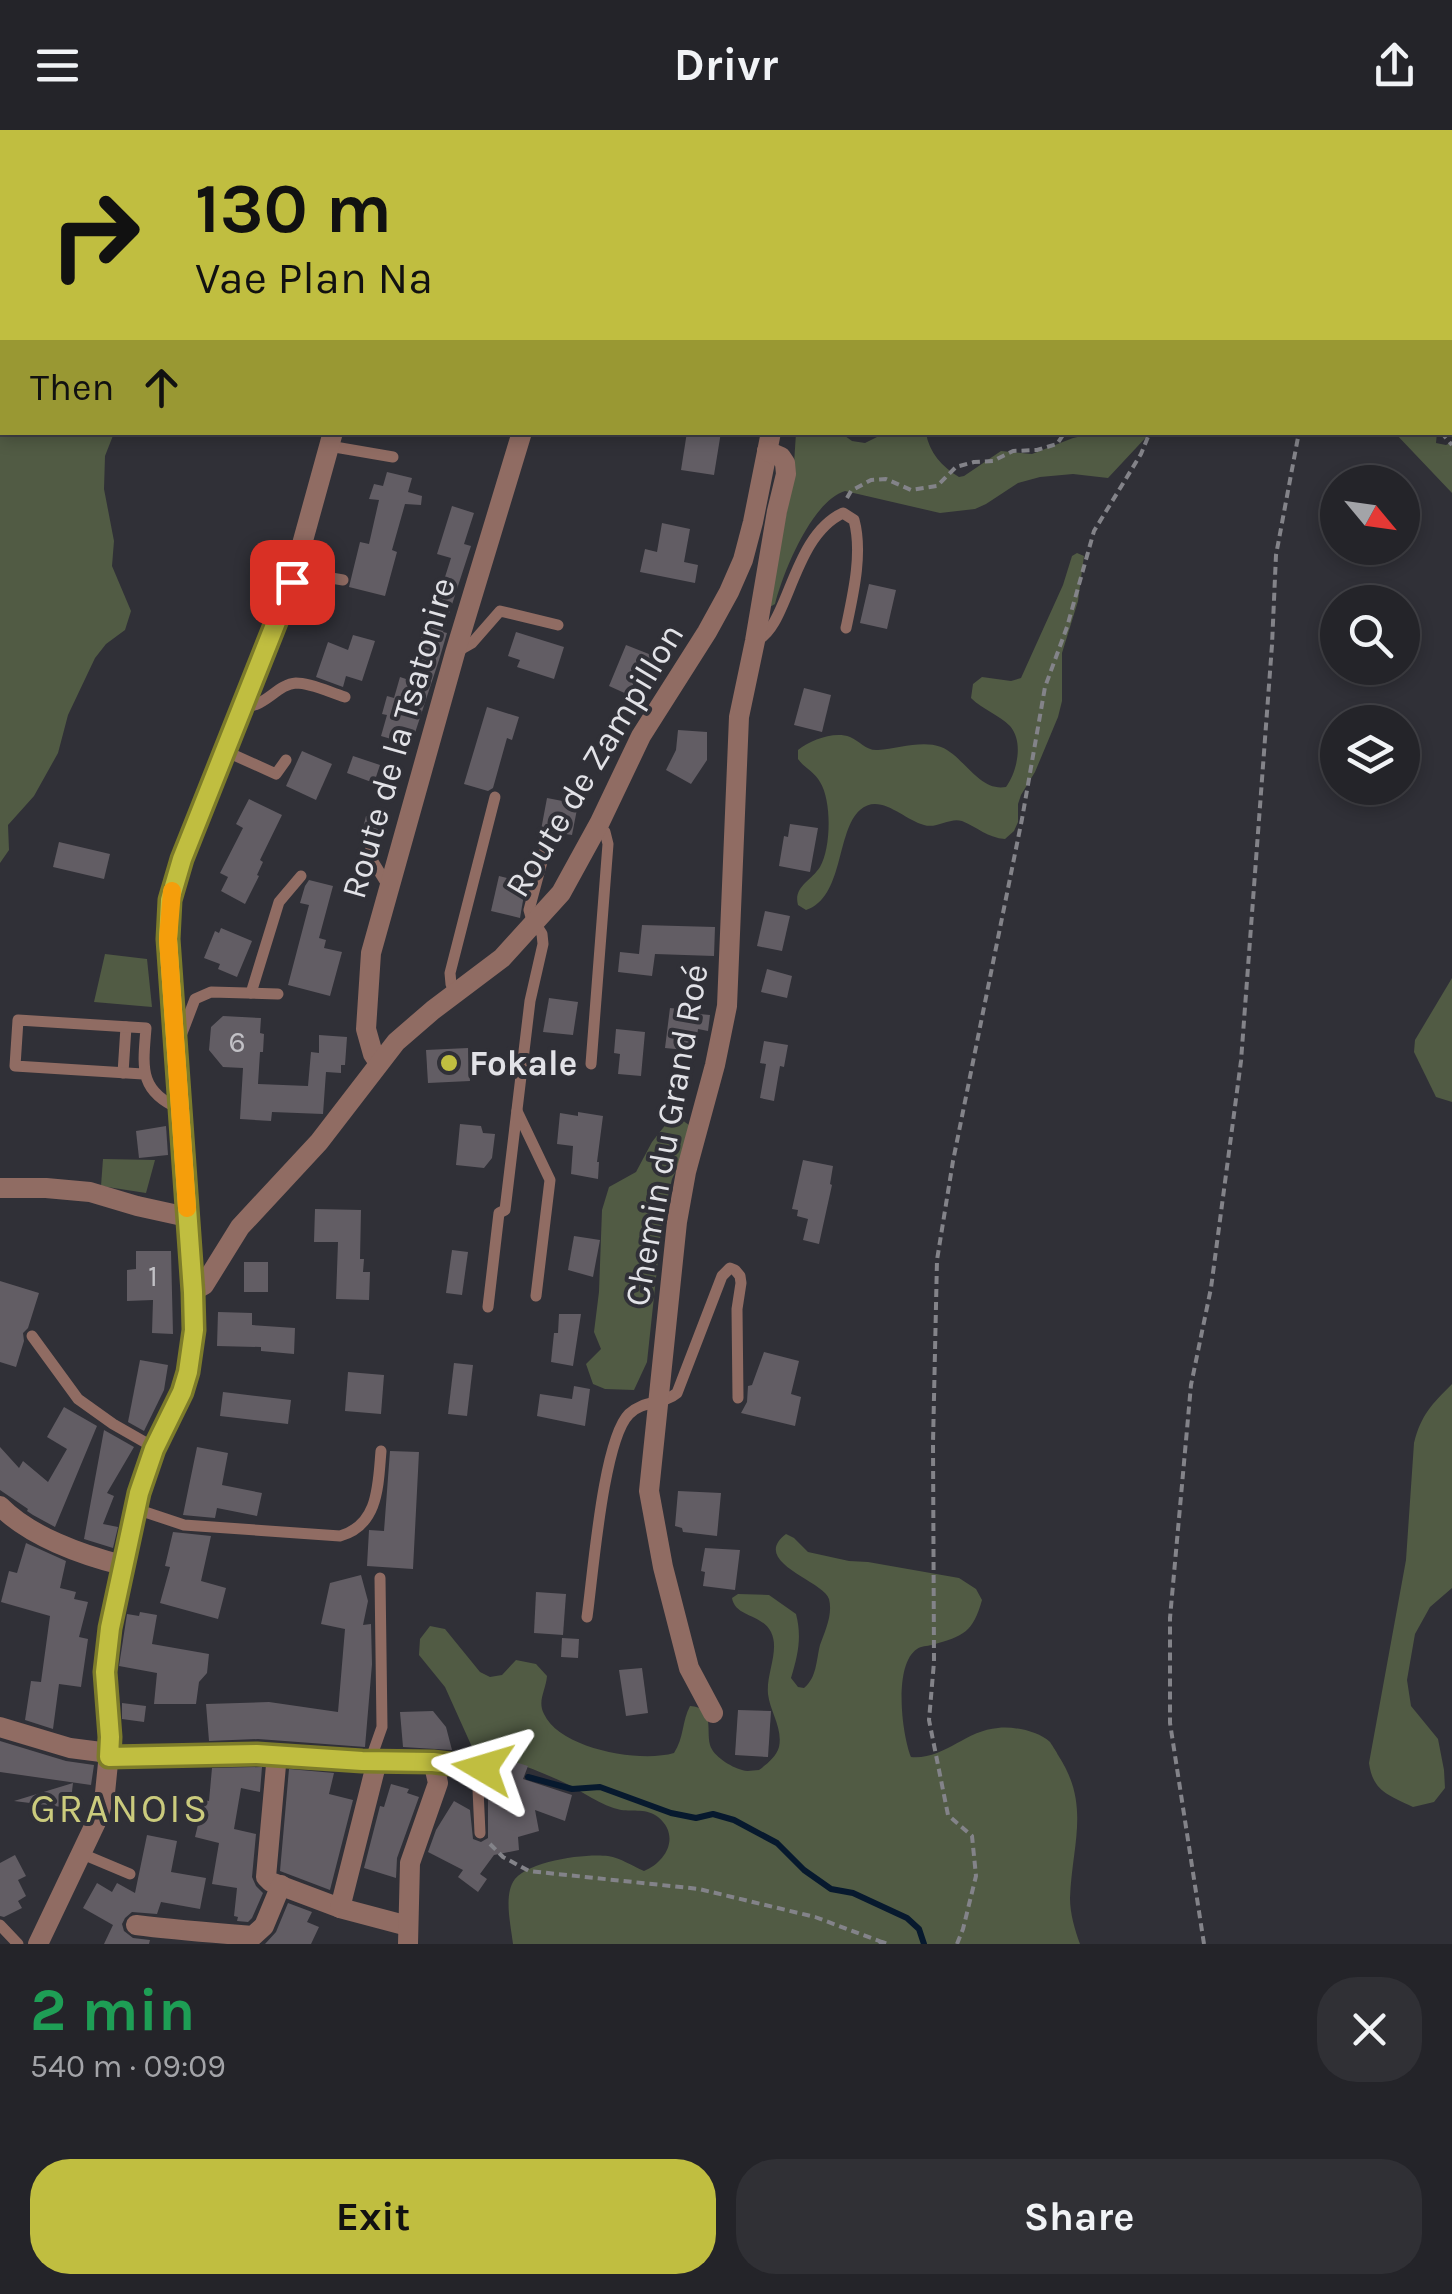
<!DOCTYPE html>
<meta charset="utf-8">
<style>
:root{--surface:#242429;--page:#303035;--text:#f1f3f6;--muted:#a3a4a8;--line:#414146;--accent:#c0be40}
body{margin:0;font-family:Karla,sans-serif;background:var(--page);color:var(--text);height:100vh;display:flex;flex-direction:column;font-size:38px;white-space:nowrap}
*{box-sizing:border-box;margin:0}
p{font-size:32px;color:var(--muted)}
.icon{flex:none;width:55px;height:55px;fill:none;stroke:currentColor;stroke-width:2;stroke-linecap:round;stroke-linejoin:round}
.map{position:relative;height:1814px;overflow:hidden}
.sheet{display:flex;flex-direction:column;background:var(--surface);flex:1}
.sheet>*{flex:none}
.hud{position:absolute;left:0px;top:0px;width:1452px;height:305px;box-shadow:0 5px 15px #0003,0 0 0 2px var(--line);background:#c0be40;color:#111;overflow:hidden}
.needle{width:65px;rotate:119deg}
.tools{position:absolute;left:1320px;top:335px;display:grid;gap:20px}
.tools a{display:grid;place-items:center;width:100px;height:100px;border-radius:50%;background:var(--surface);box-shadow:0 5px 15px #0003,0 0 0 2px var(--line);font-size:50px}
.pin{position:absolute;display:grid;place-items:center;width:85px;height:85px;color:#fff;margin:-42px;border-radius:20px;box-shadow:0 5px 15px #0006}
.me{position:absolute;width:110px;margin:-55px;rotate:277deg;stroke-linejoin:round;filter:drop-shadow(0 0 8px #0008)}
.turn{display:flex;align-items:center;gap:35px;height:210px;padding:0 30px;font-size:45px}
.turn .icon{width:130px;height:130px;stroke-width:2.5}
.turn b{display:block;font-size:70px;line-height:85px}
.then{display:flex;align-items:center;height:95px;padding:0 30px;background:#0003;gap:20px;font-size:38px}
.round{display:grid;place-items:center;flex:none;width:105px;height:105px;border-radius:40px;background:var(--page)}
.headline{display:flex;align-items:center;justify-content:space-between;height:170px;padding:0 30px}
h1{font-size:60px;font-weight:700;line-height:75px;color:#1e9e55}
.primary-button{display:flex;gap:20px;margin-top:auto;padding:20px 30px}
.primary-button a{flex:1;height:115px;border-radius:40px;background:var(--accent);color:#111;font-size:40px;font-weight:700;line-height:115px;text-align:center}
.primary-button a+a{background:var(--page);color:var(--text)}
header{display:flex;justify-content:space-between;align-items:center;height:130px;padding:0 30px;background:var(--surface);font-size:45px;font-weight:700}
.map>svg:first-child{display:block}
</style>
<header><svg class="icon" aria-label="menu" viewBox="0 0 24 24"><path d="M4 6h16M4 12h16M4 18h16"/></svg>Drivr<svg class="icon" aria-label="share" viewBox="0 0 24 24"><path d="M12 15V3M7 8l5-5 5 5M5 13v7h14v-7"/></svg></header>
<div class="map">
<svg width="1452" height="1814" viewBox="0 0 1452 1814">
<rect width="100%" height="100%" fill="#303037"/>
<!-- green -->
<g fill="#515b44">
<path d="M0 0H179L178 2H2V302L114 303 105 326 104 359 114 411 112 436 131 481 125 500 106 514 95 528 68 585 58 623 34 666 8 695 9 720 0 733Z"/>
<path d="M796 303H841L852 311 865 313 885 303H926C929 322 942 337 959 347L964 346 1001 321 1032 324 1073 308 1096 303H1150L1108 348 1073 344 1040 347 1018 353 986 374 975 379 940 383 845 361C812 371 783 442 775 474L768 478 793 349Z"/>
<path d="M1395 303H1437L1436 313 1446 315 1452 312V363Z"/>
<path d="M1077 423 1084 426 1078 471 1062 523V571L1058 587 1035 642 1021 665 1018 674V692L1014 701 1005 709C988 708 977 697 962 691 950 687 937 699 924 695 904 690 880 662 860 680 836 701 844 768 806 780L798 775C793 757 811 751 820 737 831 718 832 671 820 652 815 642 804 638 798 629V620C811 610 834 601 850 607 860 611 866 621 878 620 898 619 921 610 941 617 964 626 979 662 1006 657 1017 642 1024 612 1010 596 999 585 982 579 971 568L973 554 982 547 1011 551 1021 548 1063 455 1072 426Z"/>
<path d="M105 824 147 829 152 877 94 872Z"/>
<path d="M1452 848V972L1436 967 1414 922 1415 910Z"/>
<path d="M674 984 693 998 687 1018 672 1049 662 1092 647 1232 634 1260 605 1259 593 1254 586 1234 601 1219 594 1202 599 1162 602 1080 609 1057 636 1042 652 1012Z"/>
<path d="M103 1029 155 1030 146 1063 101 1056Z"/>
<path d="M1452 1254V1458L1430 1477 1415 1504 1407 1550 1411 1576 1438 1609 1444 1640 1445 1658 1434 1672 1413 1677C1389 1665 1373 1662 1369 1633L1406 1430 1414 1313C1421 1285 1432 1274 1452 1254Z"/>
<path d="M786 1404 794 1408 808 1422 849 1431 868 1432 959 1448 976 1459 982 1470C973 1502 964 1506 932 1515 927 1516 921 1516 917 1519 893 1535 902 1605 911 1627 944 1630 966 1600 998 1598 1013 1596 1038 1601 1050 1612 1050 1612 1058 1624 1058 1625 1091 1675 1072 1714 1070 1768 1070 1784 1075 1800 1080 1814H513C511 1796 504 1768 513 1752 524 1731 586 1723 608 1726 621 1728 632 1736 644 1741 666 1732 681 1706 658 1687 647 1678 633 1682 621 1680 601 1676 582 1661 565 1653 540 1641 511 1630 484 1624L472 1617 445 1557 419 1525 420 1509 430 1496 445 1499 480 1542 490 1547 502 1545 516 1530 536 1534 547 1546C546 1560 537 1571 544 1584 560 1619 640 1633 674 1623 684 1608 682 1591 690 1576 715 1578 706 1598 710 1615 713 1626 731 1637 742 1640 748 1642 753 1640 759 1640 767 1634 776 1627 779 1617 783 1598 770 1582 768 1564 766 1544 780 1520 771 1502 762 1484 735 1487 732 1468L738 1464 769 1465 796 1484C802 1507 798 1525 791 1548L798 1557 804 1558C817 1547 816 1531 820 1515 825 1501 833 1485 829 1469 824 1451 749 1432 786 1404Z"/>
</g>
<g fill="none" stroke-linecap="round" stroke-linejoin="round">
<!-- stream -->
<g stroke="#07192e" stroke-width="6">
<path d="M95 2V0"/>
<path d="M528 1647 572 1659 600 1657 671 1683 696 1688 713 1684 734 1690 777 1713 804 1740 831 1759 853 1763 907 1788 919 1799 924 1814"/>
</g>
</g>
<!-- building -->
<g fill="#625d64">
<path d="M687 302H721L714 345 681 340Z"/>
<path d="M387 342 412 348 408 362 422 366 421 375 405 374 392 420 397 422 385 466 349 457 360 412 369 414 379 370 369 369 374 354 383 356Z"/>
<path d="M452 376 474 383 464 414 471 416 443 502 447 503 439 530 411 615 381 606 387 585 382 584 387 566 394 568 400 547 412 551 426 510 421 508 435 465 439 466 451 428 437 424Z"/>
<path d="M662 393 690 399 684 432 698 435 695 453 640 442 645 419 657 422Z"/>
<path d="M869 454 896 460 887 499 860 493Z"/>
<path d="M516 502 564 517 554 549 517 537 520 530 508 526Z"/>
<path d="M353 505 375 511 362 551 346 546 343 557 316 547 328 512 348 520Z"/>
<path d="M626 515 659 528 647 557 634 552 629 565 609 556Z"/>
<path d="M804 558 831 565 822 602 794 595Z"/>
<path d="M487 577 519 587 512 610 507 608 493 658 488 661 464 654Z"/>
<path d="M678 600 707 602V630L691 654 666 640 676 620Z"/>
<path d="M302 621 332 634 316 670 286 656Z"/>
<path d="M353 626 380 635 374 653 347 643Z"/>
<path d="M547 668 578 674 572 705 541 700Z"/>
<path d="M249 669 282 685 260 730 263 732 257 745 259 746 245 774 221 761 228 747 220 743 243 698 236 694Z"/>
<path d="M366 686 385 691 381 708 373 701 362 703Z"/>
<path d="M790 694 818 698 810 742 779 736 784 706 788 707Z"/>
<path d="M59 712 110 724 104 749 53 737Z"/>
<path d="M499 746 526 753 520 788 491 781Z"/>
<path d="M309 750 333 756 319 808 326 810 324 818 342 822 330 866 288 855 309 775 300 773 305 756Z"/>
<path d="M765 781 790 786 782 821 757 816Z"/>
<path d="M642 795 715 797 714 826 655 824 652 846 618 842 620 822 639 824Z"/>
<path d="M221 798 252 811 237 847 218 839 220 834 204 828 215 801 219 803Z"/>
<path d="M767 839 792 846 787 868 761 862Z"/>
<path d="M549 868 578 872 573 905 543 902Z"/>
<path d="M670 878 700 881 699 884 710 885 708 901 698 899 695 921 665 918Z"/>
<path d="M223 886 261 888 260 903 264 904 263 922H260L258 954 308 956 311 922 319 923V905L347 907 345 935H341V943L326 942 323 984 272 982 271 991 240 989 243 938 223 937 209 920 211 897Z"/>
<path d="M616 899 645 902 641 946 618 944 620 924 614 923Z"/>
<path d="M764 911 788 915 784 937 780 936 774 971 760 968 766 934 760 933Z"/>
<path d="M468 918 470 951 428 953 426 920Z"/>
<path d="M578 982 603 986 597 1032H599L598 1049 571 1044 573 1016 557 1014 560 983 578 986Z"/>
<path d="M460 994 481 996 483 1003 495 1004 492 1028 484 1038 456 1035Z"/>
<path d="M166 996 168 1025 139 1028 136 1001Z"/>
<path d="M803 1030 833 1036 830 1054 832 1055 819 1114 803 1110 808 1089 797 1086 798 1080 792 1079Z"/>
<path d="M315 1079 361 1080 360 1129H364L363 1142H370L369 1170 336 1169 338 1112H314Z"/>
<path d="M574 1106 600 1110 593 1147 568 1140Z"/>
<path d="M452 1120 468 1122 462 1165 446 1163Z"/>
<path d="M136 1121H171L173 1204 152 1203 153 1170 127 1171V1140L136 1139Z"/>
<rect x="244" y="1132" width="24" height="30"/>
<path d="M0 1151 39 1163 28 1198 23 1203 24 1211 16 1237 0 1232Z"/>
<path d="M218 1182 252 1183V1195L295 1198 294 1224 261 1221V1217L217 1216Z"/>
<path d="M559 1184H581L573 1236 551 1232 554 1203H558Z"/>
<path d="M764 1222 799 1231 791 1264 801 1267 795 1296 741 1283 747 1272 748 1256 752 1255Z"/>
<path d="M140 1230 168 1235 164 1260 144 1301 128 1292Z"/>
<path d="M454 1233 473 1235 467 1286 448 1284Z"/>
<path d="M348 1242 384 1245 381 1284 345 1281Z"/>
<path d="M574 1256 590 1259 585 1296 537 1286 540 1264 572 1269Z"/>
<path d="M223 1262 291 1270 288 1294 220 1286Z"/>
<path d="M64 1277 97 1296 55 1397 33 1385 27 1381 28 1379 0 1360V1317L19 1338 23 1331 48 1352 67 1319 47 1307Z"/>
<path d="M104 1300 134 1317 107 1363 114 1366 103 1394 118 1397 113 1418 84 1409Z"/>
<path d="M197 1317 228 1323 222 1355 262 1363 257 1386 217 1378 215 1388 183 1385Z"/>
<path d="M390 1321 419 1322 413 1439 367 1436 369 1400 384 1401Z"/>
<path d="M678 1361 721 1363 717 1406 683 1402 682 1398 675 1396Z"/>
<path d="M173 1402 211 1406 201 1451 226 1458 218 1489 160 1473 170 1437 165 1436Z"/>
<path d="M26 1413 66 1431 60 1458 76 1462 74 1469 88 1472 79 1507 88 1509 81 1557 59 1554 53 1599 25 1590 31 1551 41 1552 50 1486 1 1472 9 1441 17 1443Z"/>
<path d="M705 1418 740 1420 735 1460 703 1456 705 1442 701 1441Z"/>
<path d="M361 1445 368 1471 363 1495 371 1494 372 1534 365 1617 258 1609 209 1611 206 1574 269 1572 338 1582 345 1499 321 1494 330 1453Z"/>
<path d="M536 1462 566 1464 563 1505 534 1503Z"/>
<path d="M140 1482 157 1485 152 1514 209 1524 207 1543 199 1552 196 1574H154L157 1543 119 1536 127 1484 139 1486Z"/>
<path d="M562 1508 579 1509 578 1528 561 1527Z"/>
<path d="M642 1538 648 1583 626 1586 619 1540Z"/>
<path d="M122 1573 146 1576 144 1592 122 1589Z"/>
<path d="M738 1580 771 1581 768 1627 735 1625Z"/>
<path d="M433 1581 446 1597 452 1620 403 1617 400 1582Z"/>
<path d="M0 1611 66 1631 94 1635 91 1655 0 1642Z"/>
<path d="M502 1628 528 1636 523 1649 572 1665 565 1691 535 1680 539 1701 518 1707 519 1720 494 1725 480 1744 487 1749 478 1762 458 1747 463 1740 428 1722 436 1700 454 1671 470 1680 473 1709 481 1712 488 1708V1668Z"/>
<path d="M262 1637 260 1662 241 1658 234 1699 256 1704 252 1747 256 1756 263 1763 252 1788 248 1792 237 1791 238 1787 234 1786 237 1758 212 1754 219 1713 195 1707 204 1670 209 1671 212 1638Z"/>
<path d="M289 1639 334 1643 329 1664 353 1670 330 1760 280 1741Z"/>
<path d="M73 1653 70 1678 14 1671Z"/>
<path d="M391 1654 409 1659 407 1663 419 1667 397 1728 396 1748 364 1738 380 1676 384 1677Z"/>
<path d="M147 1705 177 1711 171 1742 206 1748 200 1779 161 1772 157 1784 132 1782 125 1788 122 1794 124 1801 133 1808 150 1810 149 1814H104L113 1795 83 1778 97 1753 112 1762 117 1753 135 1763Z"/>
<path d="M15 1725 26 1746 18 1750 26 1766 18 1771 22 1778 4 1787 0 1786V1733Z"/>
<path d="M288 1773 312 1782 307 1792 319 1797 311 1814H265L276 1802Z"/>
</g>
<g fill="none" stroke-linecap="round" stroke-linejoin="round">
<!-- path -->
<g stroke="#838389" stroke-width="4" stroke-dasharray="8 5" stroke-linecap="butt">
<path d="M41 0 42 2"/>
<path d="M162 2 163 0"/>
<path d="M1239 2V0"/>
<path d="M1441 302 1452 315"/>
<path d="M847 368 851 361 871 350 886 349 911 360 937 356 956 337 974 332 993 331 1013 321 1037 320 1057 314 1065 302"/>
<path d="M490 1714 503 1727 529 1741 699 1759 815 1787 882 1812"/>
<path d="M879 1814 882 1812 888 1814"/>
<path d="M957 1814 963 1799 976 1746 972 1706 948 1685 929 1590 934 1532 933 1313 937 1130 953 1031 1022 689 1045 557 1067 497 1094 401 1141 324 1150 302"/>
<path d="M1204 1814 1170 1593V1488L1191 1255 1211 1158 1241 931 1272 515 1276 425 1299 302"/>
</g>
<!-- service -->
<g stroke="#906c63" stroke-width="11">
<path d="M329 316 393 327"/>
<path d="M296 442 343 450"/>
<path d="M755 511C789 499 791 407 843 383L854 390C863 423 853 465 846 498"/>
<path d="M458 521 472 513 500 481 558 495"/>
<path d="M244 576C265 578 277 554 296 553 312 553 331 563 345 567"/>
<path d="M225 621 276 644 286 630"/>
<path d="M370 710 372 730 388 756"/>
<path d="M251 863 279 772 301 746"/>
<path d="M455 864 451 854 450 843 495 667"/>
<path d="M179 911 195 869 211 862 278 864"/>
<path d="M591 934 608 714 605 702 598 696"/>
<path d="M123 943 126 897"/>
<path d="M143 944 15 936 18 890 146 898C143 937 138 961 180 979"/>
<path d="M517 981 550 1050 536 1166"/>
<path d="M488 1177 499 1083 505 1080 530 871 543 814 542 804 531 787 529 780 548 709"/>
<path d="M32 1206 78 1269 113 1294 155 1318"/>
<path d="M136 1379 184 1395 340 1406C379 1395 378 1355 381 1321"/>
<path d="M587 1487C593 1445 603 1310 629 1284 643 1270 663 1275 677 1263L722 1146 730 1138 735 1140 740 1146 741 1153 737 1179 738 1268"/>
<path d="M370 1631 382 1597 380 1448"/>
<path d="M477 1637 480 1703"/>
<path d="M80 1723 130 1744"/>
<path d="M0 1795 18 1814"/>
</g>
<!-- minor -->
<g stroke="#906c63" stroke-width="20">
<path d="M566 2V0"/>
<path d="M691 2V0"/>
<path d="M880 2 881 0"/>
<path d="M379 933 373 924 366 899 371 823 455 523 522 302"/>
<path d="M0 1058H46L90 1062 137 1076 187 1087"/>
<path d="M193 1161 204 1155 240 1097 319 1012 396 912 433 880 502 828 561 763 600 692 641 606 707 502 729 462 743 430 753 392 771 302"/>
<path d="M0 1376C29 1406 82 1425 122 1435"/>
<path d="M713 1583 689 1538 663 1437 649 1361 677 1092 686 1042 715 935 727 876 739 587 755 511 777 381 786 344 785 333 781 327 767 321"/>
<path d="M0 1597 70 1618 109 1623"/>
<path d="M277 1624 266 1747 271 1752 340 1778 408 1796"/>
<path d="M109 1627 257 1623 362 1631H433L483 1638"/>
<path d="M340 1778 377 1631"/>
<path d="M136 1795C175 1800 214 1803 253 1806L264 1796 281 1755"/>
<path d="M408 1814 410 1733 438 1653 433 1631"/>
</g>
<!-- tertiary -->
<g stroke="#906c63" stroke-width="20">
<path d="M330 0V2"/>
<path d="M38 1814 98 1688 105 1663 110 1613 105 1542 110 1498 139 1363 154 1319 182 1262 188 1242 194 1200 193 1161 168 809 170 771 182 729 286 472 333 302"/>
</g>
</g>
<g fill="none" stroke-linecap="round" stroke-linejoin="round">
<!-- route casing -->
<g stroke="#7d7c2a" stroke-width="25">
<path id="route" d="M292 452 182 729 170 770 168 809 193 1162 194 1200 188 1242 182 1262 154 1319 139 1363 110 1498 105 1542 110 1607 109 1627 257 1624 362 1631 433 1632 483 1638"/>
</g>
<!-- route -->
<use href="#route" stroke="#c0be40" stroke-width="18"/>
<!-- slow -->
<path stroke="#f59e0b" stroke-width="18" d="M172 761 168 809 187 1078"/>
</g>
<!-- markers -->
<circle fill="#c0be40" stroke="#303037" stroke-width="4" cx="449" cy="933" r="10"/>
<g text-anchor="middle" stroke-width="8" stroke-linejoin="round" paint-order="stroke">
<!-- number labels -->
<g font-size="30" fill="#c2c1c6">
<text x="237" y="922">6</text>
<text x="153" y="1156">1</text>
</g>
<!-- street labels -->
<g font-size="35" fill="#e2e2e7" stroke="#303037">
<text transform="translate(398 608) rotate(-74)" y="12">Route de la Tsatonire</text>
<text transform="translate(594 630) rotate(-59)" y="12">Route de Zampillon</text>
<text transform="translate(666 1005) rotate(-80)" y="12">Chemin du Grand Roé</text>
</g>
<!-- poi labels -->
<g font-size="35" font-weight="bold" fill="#e2e2e7" stroke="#303037" text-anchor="start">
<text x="469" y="945">Fokale</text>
</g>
<!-- quarter labels -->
<g font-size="40" letter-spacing="2.5" fill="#cbcb7d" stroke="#303037">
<text x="120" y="1692">GRANOIS</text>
</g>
</g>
</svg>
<div class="tools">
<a><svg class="needle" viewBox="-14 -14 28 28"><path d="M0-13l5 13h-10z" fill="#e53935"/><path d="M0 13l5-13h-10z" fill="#a3a4a8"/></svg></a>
<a><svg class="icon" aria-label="search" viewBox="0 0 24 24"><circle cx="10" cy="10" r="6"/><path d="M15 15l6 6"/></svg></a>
<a><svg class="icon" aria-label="layers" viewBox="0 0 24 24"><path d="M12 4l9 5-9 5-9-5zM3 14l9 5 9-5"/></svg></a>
</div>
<div class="pin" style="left:292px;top:452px;background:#d93025"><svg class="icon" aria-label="arrive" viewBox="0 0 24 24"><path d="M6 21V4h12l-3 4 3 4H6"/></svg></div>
<svg class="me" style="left:483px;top:1638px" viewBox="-20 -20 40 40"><path d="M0-17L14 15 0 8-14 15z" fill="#c0be40" stroke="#fff" stroke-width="4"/></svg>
<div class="hud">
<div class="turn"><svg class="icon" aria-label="right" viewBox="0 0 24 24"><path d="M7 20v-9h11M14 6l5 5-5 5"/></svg><div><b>130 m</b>Vae Plan Na</div></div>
<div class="then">Then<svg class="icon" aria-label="ahead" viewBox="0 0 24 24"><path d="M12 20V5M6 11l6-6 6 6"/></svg></div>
</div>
</div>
<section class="sheet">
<div class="headline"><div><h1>2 min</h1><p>540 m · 09:09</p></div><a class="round"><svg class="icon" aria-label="close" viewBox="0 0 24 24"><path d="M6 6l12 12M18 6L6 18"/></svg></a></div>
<div class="primary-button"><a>Exit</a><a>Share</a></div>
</section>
